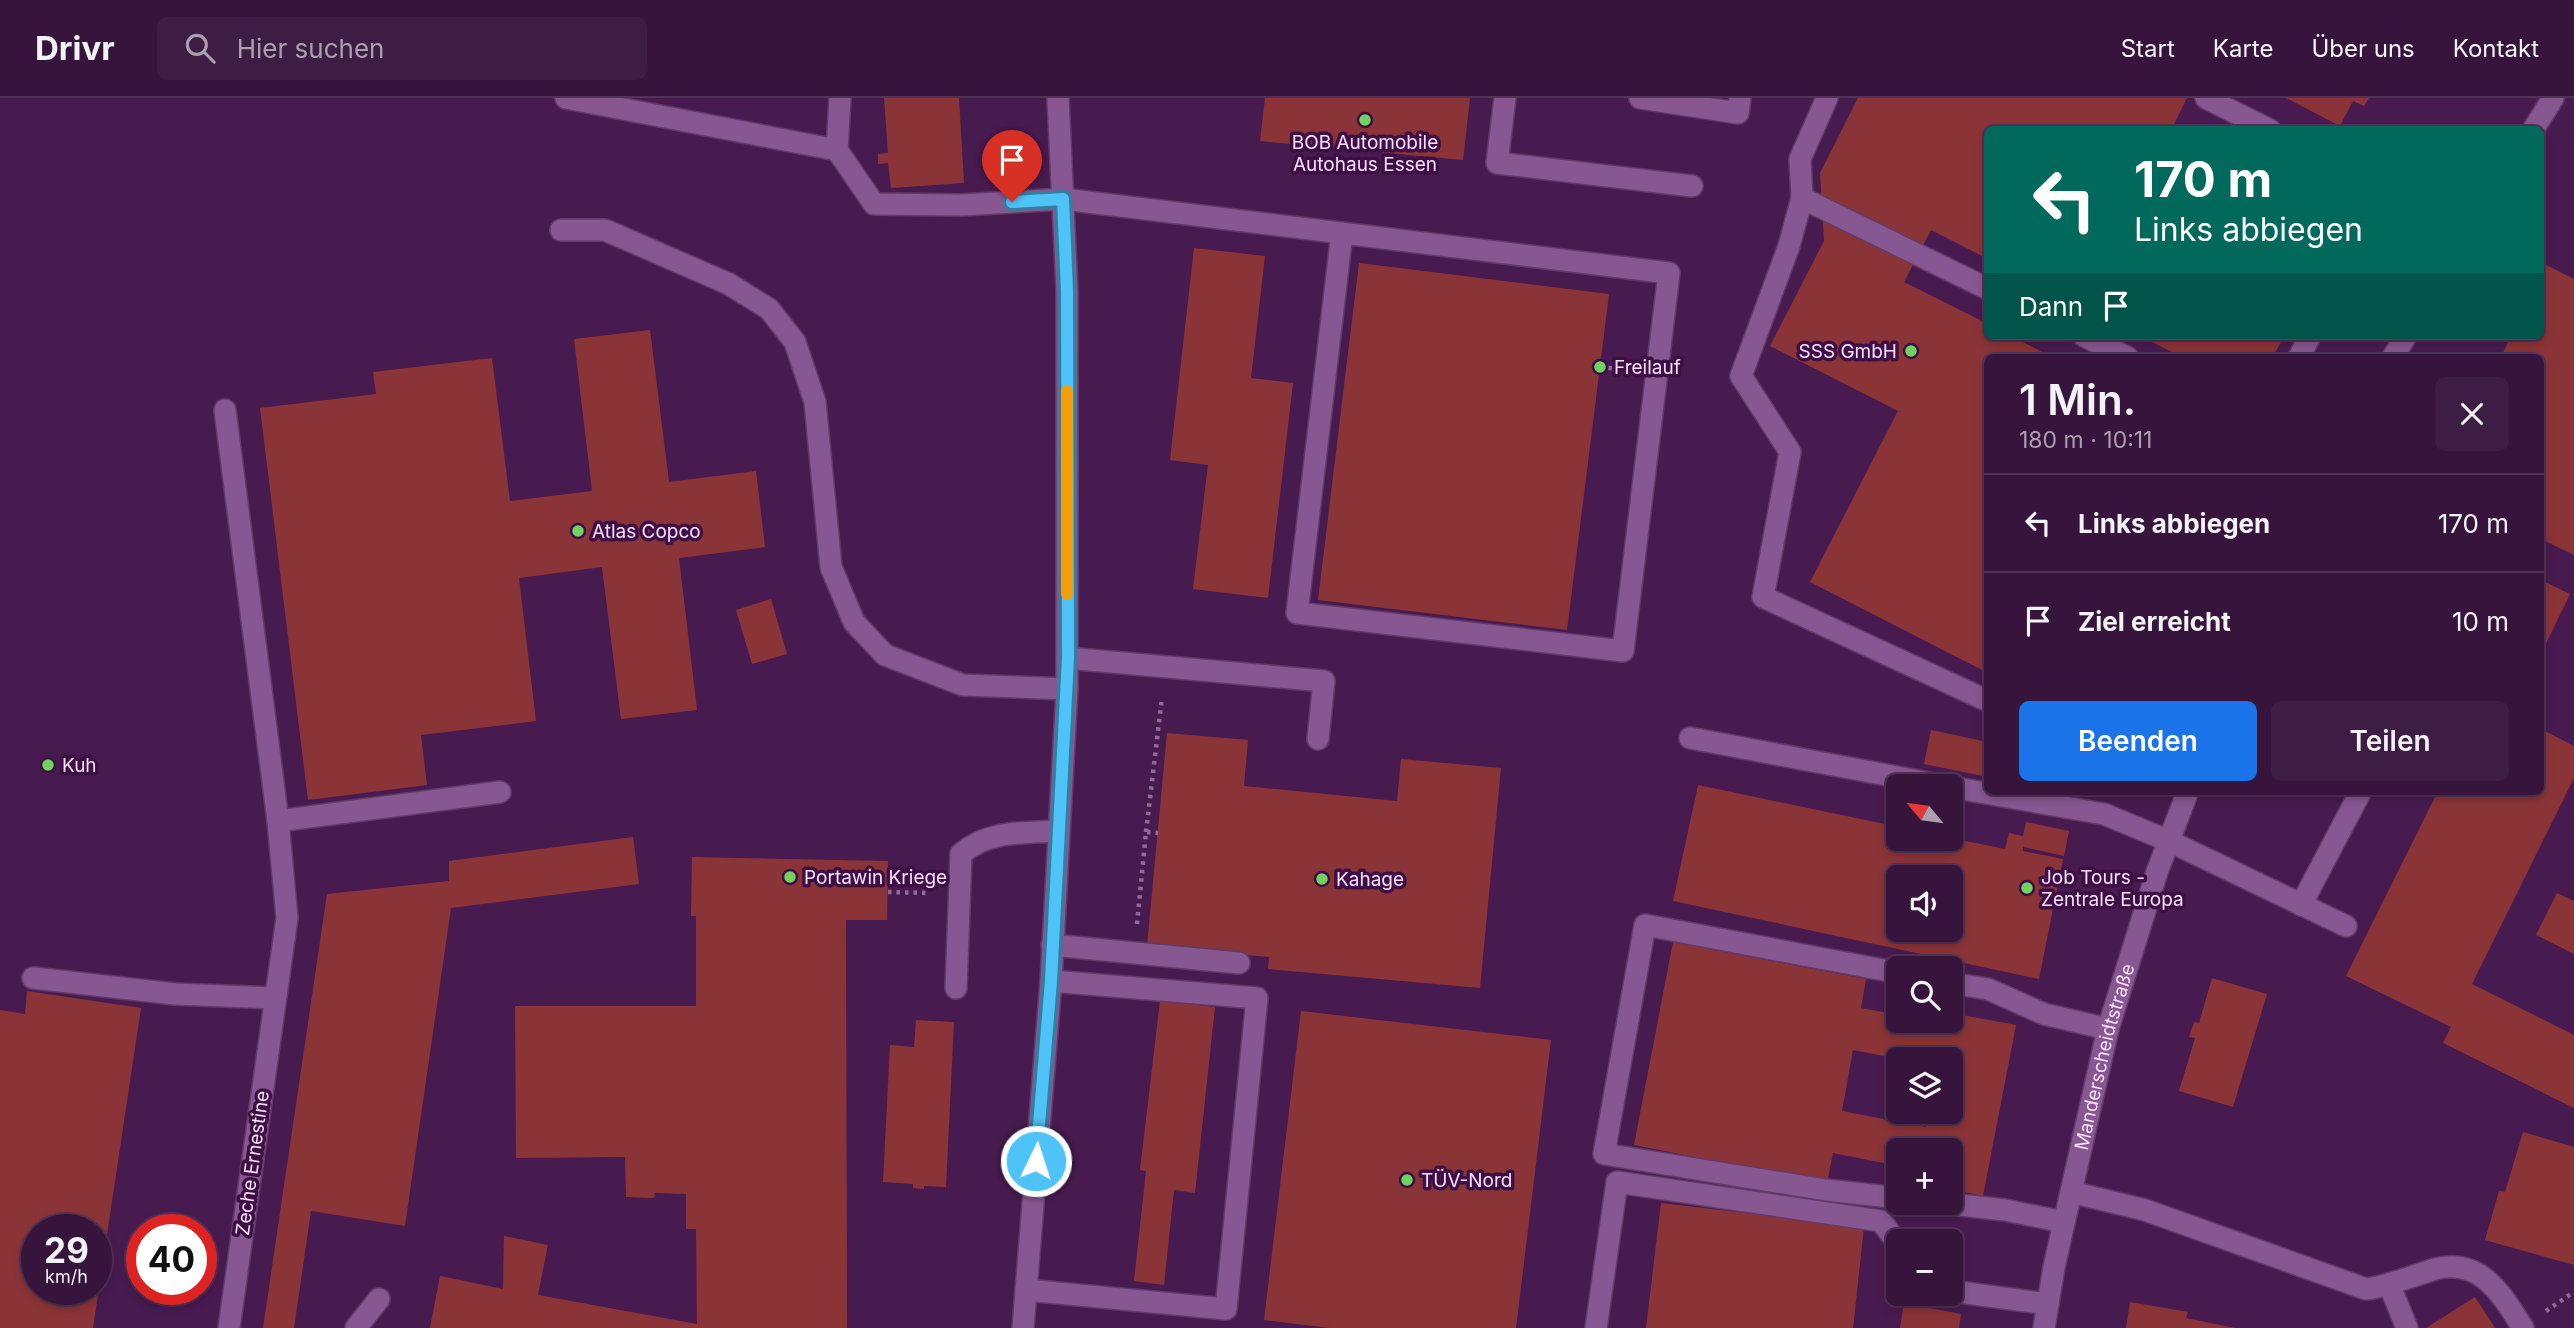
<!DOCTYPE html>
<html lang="de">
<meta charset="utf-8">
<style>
:root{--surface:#36143c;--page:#3d1d43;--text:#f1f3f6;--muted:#aa9eaf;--line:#503356;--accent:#1a73e8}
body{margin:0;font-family:Inter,sans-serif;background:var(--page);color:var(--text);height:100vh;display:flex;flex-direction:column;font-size:26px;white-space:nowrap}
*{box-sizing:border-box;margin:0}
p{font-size:23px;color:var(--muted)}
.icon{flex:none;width:38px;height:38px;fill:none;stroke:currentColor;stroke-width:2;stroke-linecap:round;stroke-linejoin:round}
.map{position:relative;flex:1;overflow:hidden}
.details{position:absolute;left:1984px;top:256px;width:560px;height:441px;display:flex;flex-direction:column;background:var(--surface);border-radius:10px;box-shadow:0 4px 10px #0003,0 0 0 2px var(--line)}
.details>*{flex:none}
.guide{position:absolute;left:1984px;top:28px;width:560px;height:214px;border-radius:10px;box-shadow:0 4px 10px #0003,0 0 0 2px var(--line);background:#00695c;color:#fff;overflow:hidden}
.needle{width:46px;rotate:299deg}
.buttons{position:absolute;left:1886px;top:676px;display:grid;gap:14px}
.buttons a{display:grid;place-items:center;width:77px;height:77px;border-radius:10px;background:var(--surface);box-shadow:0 4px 10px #0003,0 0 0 2px var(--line);font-size:35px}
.speed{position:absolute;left:21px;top:1116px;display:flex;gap:14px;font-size:35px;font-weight:700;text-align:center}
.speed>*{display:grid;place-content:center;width:91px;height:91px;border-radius:50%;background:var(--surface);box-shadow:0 4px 10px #0003,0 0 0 2px var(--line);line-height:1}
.speed small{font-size:18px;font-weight:400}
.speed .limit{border:10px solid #d22;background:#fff;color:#111}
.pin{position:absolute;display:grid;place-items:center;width:60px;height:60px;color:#fff;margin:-72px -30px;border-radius:50% 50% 50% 0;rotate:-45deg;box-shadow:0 0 7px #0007}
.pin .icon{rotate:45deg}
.me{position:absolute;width:77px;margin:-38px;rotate:4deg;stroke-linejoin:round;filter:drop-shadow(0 0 5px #0008)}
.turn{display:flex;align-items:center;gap:24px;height:147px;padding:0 35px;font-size:32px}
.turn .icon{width:91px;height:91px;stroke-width:2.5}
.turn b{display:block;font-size:49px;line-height:60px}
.then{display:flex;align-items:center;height:66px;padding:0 35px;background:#0003;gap:14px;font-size:26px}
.round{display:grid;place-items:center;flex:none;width:74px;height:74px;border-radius:10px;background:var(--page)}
.summary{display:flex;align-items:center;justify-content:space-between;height:119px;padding:0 35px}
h1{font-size:42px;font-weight:600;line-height:52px}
.primary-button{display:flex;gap:14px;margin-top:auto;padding:14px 35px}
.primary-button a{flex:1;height:80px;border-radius:10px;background:var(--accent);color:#fff;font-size:28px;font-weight:600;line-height:80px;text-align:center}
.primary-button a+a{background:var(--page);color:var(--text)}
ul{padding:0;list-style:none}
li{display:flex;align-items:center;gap:21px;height:98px;padding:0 35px;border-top:2px solid var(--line)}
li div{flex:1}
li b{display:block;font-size:26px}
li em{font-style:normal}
header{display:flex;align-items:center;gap:42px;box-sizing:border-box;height:98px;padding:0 35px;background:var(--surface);border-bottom:2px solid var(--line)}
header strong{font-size:33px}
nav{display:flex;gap:38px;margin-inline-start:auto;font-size:24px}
.search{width:490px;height:63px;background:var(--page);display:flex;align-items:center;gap:18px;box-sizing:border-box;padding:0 24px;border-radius:10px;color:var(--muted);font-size:26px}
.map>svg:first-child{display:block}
</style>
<header>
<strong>Drivr</strong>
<div class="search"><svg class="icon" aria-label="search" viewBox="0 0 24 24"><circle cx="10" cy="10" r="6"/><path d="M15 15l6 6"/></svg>Hier suchen</div>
<nav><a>Start</a><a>Karte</a><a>Über uns</a><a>Kontakt</a></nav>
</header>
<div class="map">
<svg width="2574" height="1230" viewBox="0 0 2574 1230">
<rect width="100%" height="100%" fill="#481b50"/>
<!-- building -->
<g fill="#8b3437" fill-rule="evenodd">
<path d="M884 0H959L964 85 891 90 888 65 878 66V56L888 55Z"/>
<path d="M1265 0H1470L1463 62 1260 43Z"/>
<path d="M1858 0H2187L2171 32H1988V161L1931 132 1904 184 1988 226V238H2011L2052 259H1988V575L1810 484 1898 313 1770 248 1824 143 1820 75Z"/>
<path d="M2286 0H2369L2364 8 2353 3 2340 28Z"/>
<path d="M1194 150 1265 158 1251 280 1293 285 1268 500 1193 491 1208 367 1170 362Z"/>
<path d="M1359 165 1609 196 1567 532 1318 502Z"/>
<path d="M2546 167 2574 181V457L2541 441V259H2501L2511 238H2541V177Z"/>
<path d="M650 232 669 384 756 373 765 449 679 460 697 612 621 621 602 469 519 480 536 623 421 637 427 687 308 702 260 310 376 296 373 274 492 260 510 403 592 393 574 241Z"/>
<path d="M2140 238H2284L2273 259H2182Z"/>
<path d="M2541 482 2570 496 2541 556Z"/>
<path d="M771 501 787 556 752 566 736 512Z"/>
<path d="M2541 631 2574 648V680L2472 886 2574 937V1010L2443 945 2451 929 2346 878 2438 693H2541Z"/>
<path d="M1931 632 1988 644V679L1924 666Z"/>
<path d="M1167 635 1248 642 1244 688 1397 703 1401 661 1501 670 1480 890 1268 871 1269 859 1147 848Z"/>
<path d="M1698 687 1899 729V740H1951L2005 751 2009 735 2023 738 2026 724 2069 733 2064 758 2023 749V753L2063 761 2039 881 1673 803ZM1899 779H1951V831H1899Z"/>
<path d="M633 739 639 786 451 810 405 1128 311 1113 294 1230H263L327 796 449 783V763Z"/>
<path d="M692 759 888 763 887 822H846L847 1230H430L440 1178 503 1191 504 1138 548 1147 538 1197 697 1226 696 1131H686V1096L655 1095 654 1100 626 1099 625 1059 516 1060 515 908H696V818H691Z"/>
<path d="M2557 795 2574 803V856L2536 837Z"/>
<path d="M1673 844 1866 881 1861 910 1899 917V922H1924L1946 926 1947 922H1951V915L2016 927 1983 1098 1951 1091V1052H1899V1068L1833 1055 1827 1085 1634 1047ZM1853 952 1899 961H1951V1013H1929L1926 1029 1842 1013Z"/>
<path d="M2212 880 2267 896 2233 1009 2179 993 2195 940 2189 939 2194 924 2199 925Z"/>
<path d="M27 893 141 910 93 1230H0V912L25 916ZM37 1132H96V1192H37Z"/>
<path d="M1160 903 1215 909 1195 1095 1174 1092 1164 1187 1134 1183 1146 1073 1140 1072Z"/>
<path d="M1301 913 1551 942 1516 1230H1330L1264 1222Z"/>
<path d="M916 922 954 924 946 1089 924 1088V1091L913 1090V1086L883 1084 890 947 914 949Z"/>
<path d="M2523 1034 2574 1049V1167L2485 1142 2499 1093 2505 1094Z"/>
<path d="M1661 1105 1864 1129 1853 1230H1646Z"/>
<path d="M2475 1199 2495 1230H2426Z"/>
<path d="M2130 1204 2188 1214 2186 1220 2235 1230H2126Z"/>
<path d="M1904 1205 1961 1216 1959 1230H1900Z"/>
</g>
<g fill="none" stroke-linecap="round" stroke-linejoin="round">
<!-- minor casing -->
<g stroke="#623a69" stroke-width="24">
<g id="minor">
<path d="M566 0 837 52 874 106 962 107 1063 101 1669 175 1623 553 1297 515 1342 135"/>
<path d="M1505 0 1497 65 1692 88"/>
<path d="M1640 0 1738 15 1740 0"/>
<path d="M1827 0 1800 61 1802 100 1789 148 1741 278 1790 354 1763 499 1988 603"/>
<path d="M2206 0 2270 32"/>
<path d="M2533 32 2553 0"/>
<path d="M837 52 840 0"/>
<path d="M1802 100 1988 191"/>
<path d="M561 132H605L729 186 769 211 795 244 815 304 831 469 854 524 885 557 963 587 1067 591"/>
<path d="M2084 238 2127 259"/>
<path d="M2299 259 2310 238"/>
<path d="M2393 259 2406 238"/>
<path d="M225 312 278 723 287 820 229 1230"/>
<path d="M1067 560 1324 583 1318 641"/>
<path d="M1690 640 1945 688"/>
<path d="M1951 689 2104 716 2169 743 2346 828"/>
<path d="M278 723 500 694"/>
<path d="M2301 807 2361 693"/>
<path d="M1052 847 1239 865"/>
<path d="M1899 875 1645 827 1604 1056 1826 1092 1899 1100"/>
<path d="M33 880 175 896 274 900"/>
<path d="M1951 885 1988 891 2044 916 2108 931"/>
<path d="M956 890 961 756C988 732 1024 735 1059 733"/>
<path d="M2071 1094 2145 1112 2366 1191C2380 1190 2394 1184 2408 1180 2417 1177 2426 1174 2435 1171 2481 1159 2502 1197 2523 1230"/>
<path d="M1933 1104 2005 1112 2064 1124"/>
<path d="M2389 1186 2407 1230"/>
<path d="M1026 1192 1226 1211 1257 900 1051 883"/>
<path d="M1951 1193 2048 1206"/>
<path d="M356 1230 379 1201"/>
<path d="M1023 1230 1051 883 1067 591V193L1058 0"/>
<path d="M1596 1230 1617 1084 1881 1123 1899 1147"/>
<path id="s1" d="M2044 1230 2054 1169 2108 931 2157 774 2188 693"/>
</g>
</g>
<!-- path -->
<g stroke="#906b97" stroke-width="4.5" stroke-dasharray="3.5 5" stroke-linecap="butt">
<path d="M1600 269 1627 272"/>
<path d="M1146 734 1162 599"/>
<path d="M888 794 929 795"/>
<path d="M1137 826 1146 734 1158 735"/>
<path d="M2546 1213 2574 1194"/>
</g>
<!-- minor -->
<use href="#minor" stroke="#875791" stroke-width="21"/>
</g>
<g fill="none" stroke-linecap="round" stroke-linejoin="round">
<!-- route casing -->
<g stroke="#337fa1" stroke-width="18">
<path id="route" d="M1012 104 1063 101 1067 193 1068 560 1051 883 1036 1063"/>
</g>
<!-- route -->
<use href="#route" stroke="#4fc3f7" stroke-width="12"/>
<!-- slow -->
<path stroke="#f59e0b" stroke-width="12" d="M1067 293V496"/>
</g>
<!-- markers -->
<g fill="#70d35f" stroke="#3d0f45" stroke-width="2.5">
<circle cx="1365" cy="22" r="7"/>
<circle cx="1911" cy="253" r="7"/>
<circle cx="1600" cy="269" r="7"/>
<circle cx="578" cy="433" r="7"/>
<circle cx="48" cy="667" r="7"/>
<circle cx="790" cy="779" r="7"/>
<circle cx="1322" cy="781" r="7"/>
<circle cx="2027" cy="790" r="7"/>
<circle cx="1407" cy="1082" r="7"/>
</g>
<g text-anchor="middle" stroke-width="7" stroke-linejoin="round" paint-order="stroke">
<!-- poi labels -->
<g font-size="19" fill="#f9defe" stroke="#3d0f45" text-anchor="start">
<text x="1365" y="51" text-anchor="middle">BOB Automobile<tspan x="1365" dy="22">Autohaus Essen</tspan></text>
<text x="1897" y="260" text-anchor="end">SSS GmbH</text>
<text x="1614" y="276">Freilauf</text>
<text x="592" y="440">Atlas Copco</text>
<text x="62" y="674">Kuh</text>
<text x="804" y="786">Portawin Kriege</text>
<text x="2041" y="786">Job Tours -<tspan x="2041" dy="22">Zentrale Europa</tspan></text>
<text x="1336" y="788">Kahage</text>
<text x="1421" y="1089">TÜV-Nord</text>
</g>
<!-- street labels -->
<g font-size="19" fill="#f9defe" stroke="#3d0f45">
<text dy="7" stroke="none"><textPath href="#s1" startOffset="278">Manderscheidtstraße</textPath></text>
<text transform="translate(252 1065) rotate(-82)" y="7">Zeche Ernestine</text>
</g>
</g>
</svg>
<div class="buttons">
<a><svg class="needle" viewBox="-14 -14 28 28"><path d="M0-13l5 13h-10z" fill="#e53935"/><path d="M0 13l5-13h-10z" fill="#aa9eaf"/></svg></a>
<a><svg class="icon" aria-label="sound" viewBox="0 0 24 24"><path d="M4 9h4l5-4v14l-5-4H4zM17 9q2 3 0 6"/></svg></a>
<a><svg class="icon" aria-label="search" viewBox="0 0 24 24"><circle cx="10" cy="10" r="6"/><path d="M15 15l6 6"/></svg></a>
<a><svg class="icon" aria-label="layers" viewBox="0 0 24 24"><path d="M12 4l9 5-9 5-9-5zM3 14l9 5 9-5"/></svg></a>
<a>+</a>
<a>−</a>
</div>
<div class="speed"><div>29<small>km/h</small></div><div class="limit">40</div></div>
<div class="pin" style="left:1012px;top:104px;background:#d93025"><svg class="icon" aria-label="arrive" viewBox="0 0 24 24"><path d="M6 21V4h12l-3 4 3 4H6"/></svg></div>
<svg class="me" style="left:1036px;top:1063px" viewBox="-20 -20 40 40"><circle r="17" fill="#4fc3f7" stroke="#fff" stroke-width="3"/><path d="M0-11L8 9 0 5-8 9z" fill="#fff"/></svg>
<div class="guide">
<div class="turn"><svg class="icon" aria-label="left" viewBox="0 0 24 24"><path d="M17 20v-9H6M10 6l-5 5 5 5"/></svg><div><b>170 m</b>Links abbiegen</div></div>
<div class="then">Dann<svg class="icon" aria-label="arrive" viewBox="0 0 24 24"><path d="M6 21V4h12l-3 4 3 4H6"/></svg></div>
</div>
<section class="details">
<div class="summary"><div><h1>1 Min.</h1><p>180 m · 10:11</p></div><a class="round"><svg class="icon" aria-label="close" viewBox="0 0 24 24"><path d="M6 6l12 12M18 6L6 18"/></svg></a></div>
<ul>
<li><svg class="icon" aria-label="left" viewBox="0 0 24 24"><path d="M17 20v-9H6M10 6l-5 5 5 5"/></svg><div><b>Links abbiegen</b></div><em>170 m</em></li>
<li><svg class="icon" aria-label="arrive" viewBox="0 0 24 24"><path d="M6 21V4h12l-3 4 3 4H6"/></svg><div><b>Ziel erreicht</b></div><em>10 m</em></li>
</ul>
<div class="primary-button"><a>Beenden</a><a>Teilen</a></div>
</section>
</div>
